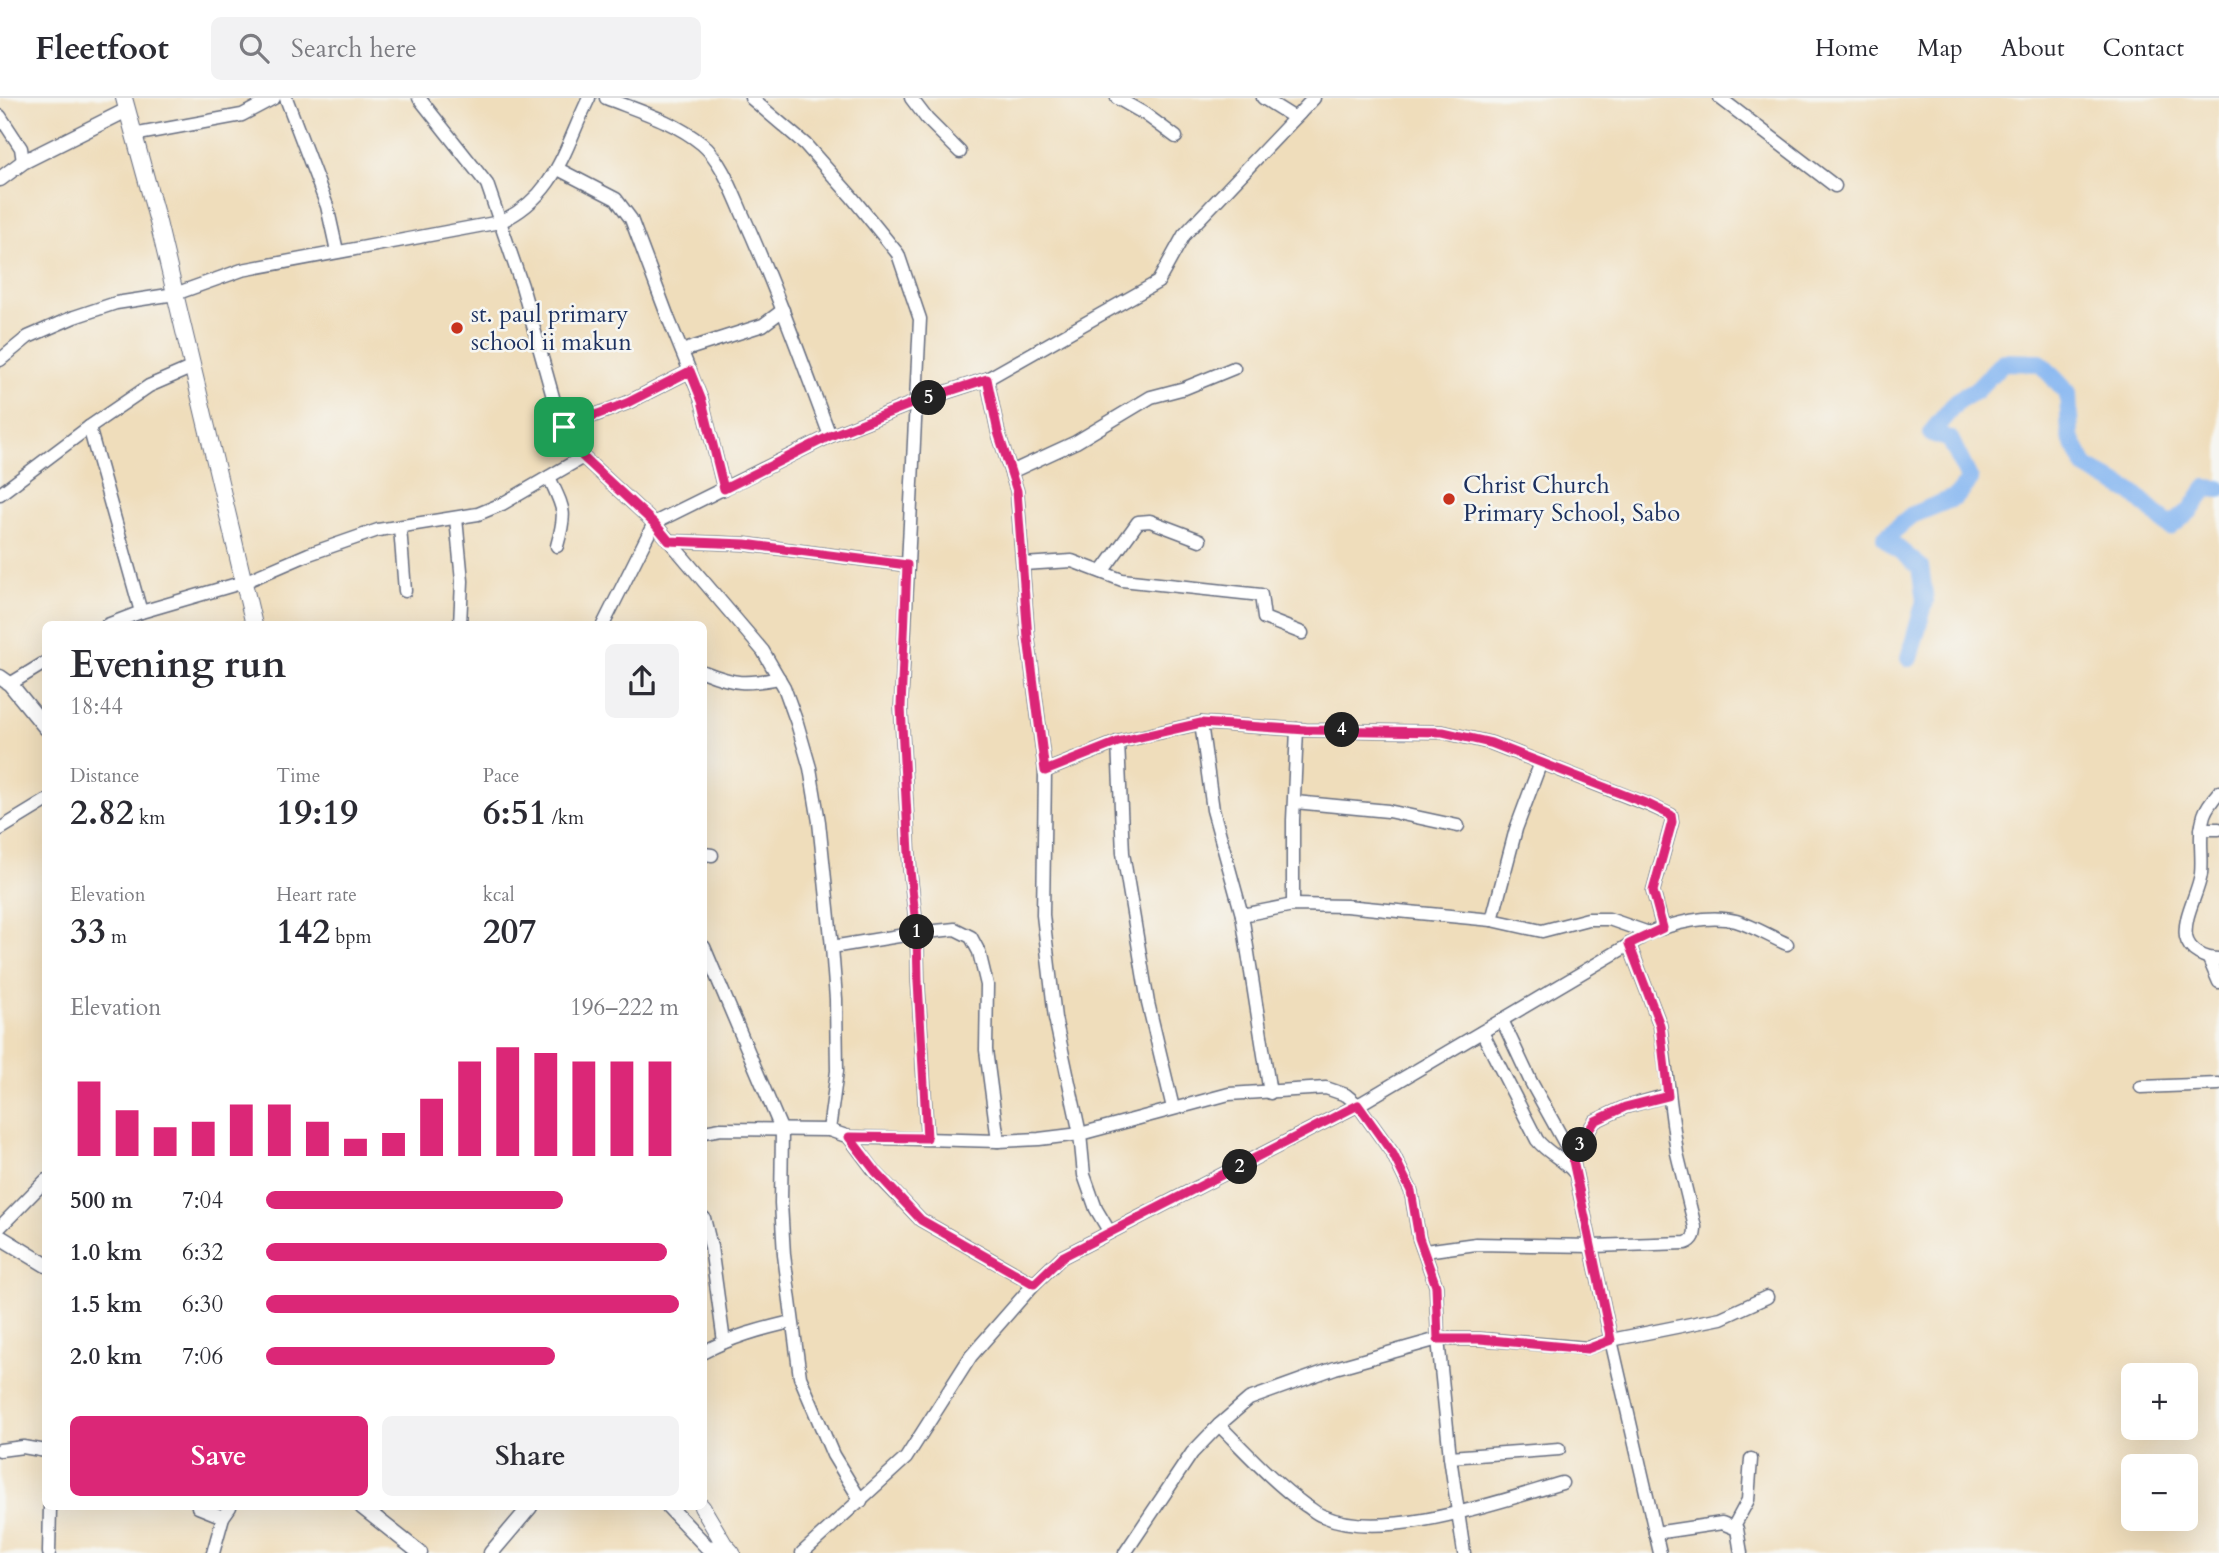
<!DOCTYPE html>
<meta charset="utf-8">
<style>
:root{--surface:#fff;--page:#f2f2f3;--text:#2b2b33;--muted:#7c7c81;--line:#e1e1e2;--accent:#db2777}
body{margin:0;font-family:Cardo,serif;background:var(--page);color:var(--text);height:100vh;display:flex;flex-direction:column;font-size:26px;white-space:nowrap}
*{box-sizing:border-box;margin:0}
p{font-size:23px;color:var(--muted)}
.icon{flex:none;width:38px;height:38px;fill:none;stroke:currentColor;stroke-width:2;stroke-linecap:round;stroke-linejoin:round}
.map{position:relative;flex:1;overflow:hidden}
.panel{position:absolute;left:42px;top:523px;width:665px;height:889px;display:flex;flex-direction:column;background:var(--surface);border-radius:10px;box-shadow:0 7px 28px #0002}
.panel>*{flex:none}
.buttons{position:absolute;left:2121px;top:1265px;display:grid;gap:14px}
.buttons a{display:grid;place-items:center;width:77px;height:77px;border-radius:10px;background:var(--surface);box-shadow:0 7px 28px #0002;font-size:35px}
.pin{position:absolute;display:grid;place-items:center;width:60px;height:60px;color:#fff;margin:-30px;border-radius:14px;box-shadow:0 4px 10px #0006}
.km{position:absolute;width:35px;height:35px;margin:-18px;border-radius:50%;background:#222;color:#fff;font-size:19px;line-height:35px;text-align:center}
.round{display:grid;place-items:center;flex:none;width:74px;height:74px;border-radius:10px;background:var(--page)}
.summary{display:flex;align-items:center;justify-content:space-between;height:119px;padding:0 28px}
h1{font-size:38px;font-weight:700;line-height:52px}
.stats{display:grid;grid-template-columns:repeat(3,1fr);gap:10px;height:119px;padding:7px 28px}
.stats div{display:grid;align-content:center}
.stats b{font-size:35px;font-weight:700}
.stats small{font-size:19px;font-weight:400}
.stats p{font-size:19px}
.chart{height:196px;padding:14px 28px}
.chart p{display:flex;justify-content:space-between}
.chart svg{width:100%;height:126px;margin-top:7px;stroke:var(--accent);stroke-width:6}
.cta{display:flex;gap:14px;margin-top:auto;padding:14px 28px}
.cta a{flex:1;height:80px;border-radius:10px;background:var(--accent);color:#fff;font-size:28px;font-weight:700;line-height:80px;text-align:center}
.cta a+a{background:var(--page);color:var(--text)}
ul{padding:0 28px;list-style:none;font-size:23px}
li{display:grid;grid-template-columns:112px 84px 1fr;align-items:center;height:52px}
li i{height:18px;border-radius:9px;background:var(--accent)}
header{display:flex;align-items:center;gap:42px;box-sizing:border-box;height:98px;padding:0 35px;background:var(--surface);border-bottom:2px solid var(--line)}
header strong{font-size:33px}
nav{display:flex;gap:38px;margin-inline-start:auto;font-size:24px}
.search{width:490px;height:63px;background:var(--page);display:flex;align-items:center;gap:18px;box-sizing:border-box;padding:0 24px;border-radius:10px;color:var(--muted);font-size:26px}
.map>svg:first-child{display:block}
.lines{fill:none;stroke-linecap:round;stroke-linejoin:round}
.river{stroke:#85b6f1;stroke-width:18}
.minor-casing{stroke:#656c7f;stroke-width:15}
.tertiary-casing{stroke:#656c7f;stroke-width:17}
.secondary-casing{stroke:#656c7f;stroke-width:18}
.minor{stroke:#fff;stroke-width:12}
.tertiary{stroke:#fff;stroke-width:14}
.secondary{stroke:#fff;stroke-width:16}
.route-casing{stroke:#fff;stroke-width:14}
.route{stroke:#db2777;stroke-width:9}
.poi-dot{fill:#c8321e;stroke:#f6f6f2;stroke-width:2.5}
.labels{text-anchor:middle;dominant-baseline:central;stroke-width:5;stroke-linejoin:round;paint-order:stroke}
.poi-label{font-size:24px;fill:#1b2f5e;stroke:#f6f6f2;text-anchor:start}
</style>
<header>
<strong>Fleetfoot</strong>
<div class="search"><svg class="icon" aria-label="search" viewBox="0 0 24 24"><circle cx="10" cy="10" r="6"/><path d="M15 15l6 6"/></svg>Search here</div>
<nav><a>Home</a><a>Map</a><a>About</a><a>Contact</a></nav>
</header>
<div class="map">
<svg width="2219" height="1455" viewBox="0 0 2219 1455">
<rect width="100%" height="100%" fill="#f6f6f2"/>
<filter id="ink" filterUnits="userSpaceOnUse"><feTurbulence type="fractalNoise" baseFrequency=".0143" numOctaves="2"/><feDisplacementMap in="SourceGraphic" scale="14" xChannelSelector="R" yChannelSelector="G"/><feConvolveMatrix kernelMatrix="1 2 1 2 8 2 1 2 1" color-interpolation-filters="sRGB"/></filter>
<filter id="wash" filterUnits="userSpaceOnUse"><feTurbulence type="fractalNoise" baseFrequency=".00686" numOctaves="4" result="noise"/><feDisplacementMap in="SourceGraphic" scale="28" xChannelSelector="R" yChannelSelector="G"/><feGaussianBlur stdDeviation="1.57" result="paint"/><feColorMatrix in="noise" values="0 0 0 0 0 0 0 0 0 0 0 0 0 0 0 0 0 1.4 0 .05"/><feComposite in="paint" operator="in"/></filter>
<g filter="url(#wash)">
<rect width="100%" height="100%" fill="#efddbb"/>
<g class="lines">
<!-- river -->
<path class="river" d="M 1909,560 L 1925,503 L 1920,469 L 1885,440 L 1912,417 L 1956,399 L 1970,382 L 1950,341 L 1931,335 L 1958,302 L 1975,293 L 2003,264 L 2040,265 L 2068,295 L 2070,339 L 2086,369 L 2133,395 L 2170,429 L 2191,412 L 2206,390 L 2219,391"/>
</g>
</g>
<g filter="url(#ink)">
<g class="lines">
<!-- minor casing -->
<g class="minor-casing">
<g id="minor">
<path d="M 286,0 L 327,108 L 337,153"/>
<path d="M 419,0 L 487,86 L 522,188 L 558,317 L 583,359 L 654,425 L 763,553 L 784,589 L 797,625 L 810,670 L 819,724 L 832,849 L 836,901 L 837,973 L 829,1032"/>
<path d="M 606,0 C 639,13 674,23 702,46 C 721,62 732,92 742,115 C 775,188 802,263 830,338"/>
<path d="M 751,0 L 805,46 L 851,98 L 898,156 L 920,221 L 901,609 L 910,773 L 917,835 L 918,884 L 927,1040"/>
<path d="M 911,0 L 927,21 L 960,54"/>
<path d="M 1117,0 L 1145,16 L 1176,39"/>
<path d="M 1263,0 L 1295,20 L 1300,15"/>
<path d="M 1720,0 L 1835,88"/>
<path d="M 0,18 L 21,50 L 23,64"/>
<path d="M 133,37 L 242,17 L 274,0"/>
<path d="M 558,71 L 616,101 L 631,121 L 669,222 L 702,303 L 724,391"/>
<path d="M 682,253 L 763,227 L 783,212"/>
<path d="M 0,262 L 28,239 L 74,219 L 116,205 L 175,196 L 242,172 L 500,124 C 557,97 564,51 589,0"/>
<path d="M 987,281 L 998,334 L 1017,393 L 1028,540 L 1045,673 L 1043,817 L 1055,920 L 1080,1036 L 1084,1077 L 1096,1111 L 1109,1133"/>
<path d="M 89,329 L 141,514"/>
<path d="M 564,329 L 627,305 L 690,273"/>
<path d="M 1011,374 L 1076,344 L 1151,299 L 1185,290 L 1234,270"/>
<path d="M 549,379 C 564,412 567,412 557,448"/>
<path d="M 0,396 L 89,329 L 149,288 L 193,269"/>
<path d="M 456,420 L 462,483 L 460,527"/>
<path d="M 400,429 L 405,493"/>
<path d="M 669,443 L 745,446 L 907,467"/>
<path d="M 1023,466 L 1072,463 L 1122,482 L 1261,497 L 1264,520 L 1302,535"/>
<path d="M 1102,474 L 1138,424 L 1150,423 L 1200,442"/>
<path d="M 107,527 L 141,514 L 244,484 L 309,456 L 378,432 L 478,416 L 502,406 L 583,359"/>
<path d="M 603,527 L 654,425 L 830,338 L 916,304 L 987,281 L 1158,184 L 1184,137 L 1314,0"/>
<path d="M 704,574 C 734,586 746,587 779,580"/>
<path d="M 10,586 L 46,564"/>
<path d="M 1201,625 L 1213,712 L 1242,817 L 1270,995"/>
<path d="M 1118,644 L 1123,755 L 1148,905 L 1173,1010"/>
<path d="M 1045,673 L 1118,644 L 1201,625 L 1306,632 L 1443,634 L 1491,645 L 1649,707 L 1671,717 L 1672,724 L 1653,793 L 1663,830"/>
<path d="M 2219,694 C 2213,701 2207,708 2204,717 C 2198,736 2203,756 2201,776 C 2198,796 2183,818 2186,839 C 2189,854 2206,861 2219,861"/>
<path d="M 1295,704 L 1388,713 L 1458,728"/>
<path d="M 0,731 L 46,703"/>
<path d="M 2201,731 L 2219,731"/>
<path d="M 704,756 L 712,757"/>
<path d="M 1293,807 L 1293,722 L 1297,631"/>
<path d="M 1242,817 L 1293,807 L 1346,808 L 1492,822 L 1542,833 L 1588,821 L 1609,821 L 1649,835"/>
<path d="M 1492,822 L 1516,731 L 1541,664"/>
<path d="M 704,849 L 782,1033 L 781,1105 L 784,1157 L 800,1279 L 833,1357 L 861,1403"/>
<path d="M 832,849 L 917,835 L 955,831 L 971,839 L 979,854 L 987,887 L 986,952 L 998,1043"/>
<path d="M 2209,861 L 2219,884"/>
<path d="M 1502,922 L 1531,984 L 1572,1058 L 1611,1242 L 1660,1455"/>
<path d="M 1482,934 L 1537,1042 C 1547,1055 1563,1061 1574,1074"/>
<path d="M 2141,989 L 2219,986"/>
<path d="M 704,1034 L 721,1031 L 829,1032 L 849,1039 L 998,1043 L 1039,1041 L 1080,1036 L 1229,996 L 1326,990 L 1346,997 L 1358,1007 L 1393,1056 L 1411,1093 L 1419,1140 L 1436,1188 L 1438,1241 L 1450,1359 L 1464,1455"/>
<path d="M 849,1039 L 876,1075 L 921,1122 L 1034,1186"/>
<path d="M 1572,1058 L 1595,1023 L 1625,1009 L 1668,997"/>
<path d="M 704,1120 L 711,1149 L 724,1244"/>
<path d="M 0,1129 L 46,1082"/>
<path d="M 1425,1153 L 1476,1146 L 1593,1148 L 1686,1145 C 1694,1142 1695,1137 1695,1129 L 1677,1055 L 1660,927 L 1629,846"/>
<path d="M 704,1254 C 731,1239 761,1231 791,1224"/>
<path d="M 1219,1327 C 1247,1355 1273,1384 1305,1407 C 1311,1410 1316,1416 1323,1418 C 1383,1445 1500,1403 1562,1385"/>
<path d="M 0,1352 L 23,1349 L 46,1353"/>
<path d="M 1450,1359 L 1559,1351"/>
<path d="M 198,1409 L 223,1419"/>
<path d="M 1734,1428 L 1748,1402 L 1751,1361"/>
<path d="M 1655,1435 L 1722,1425 L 1737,1431 L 1741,1455"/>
<path d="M 49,1455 L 50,1409"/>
<path d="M 213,1455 L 223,1419 L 230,1409"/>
<path d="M 802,1455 L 906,1360 L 971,1258 L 1034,1186 L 1062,1159 L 1358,1007 L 1649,835 C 1674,825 1709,816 1736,823 C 1753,828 1771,839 1787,846"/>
<path d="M 1125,1455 L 1192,1355 L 1219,1327 L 1249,1301 L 1335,1270 L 1438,1241 L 1480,1241 L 1587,1250 L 1611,1242 L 1721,1220 L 1767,1199"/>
</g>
</g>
<!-- tertiary casing -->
<g class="tertiary-casing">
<g id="tertiary">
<path d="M 0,81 L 23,64 L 127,12"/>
<path d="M 0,579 L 10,586 L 46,630"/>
<path d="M 0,1139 L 46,1167"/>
<path d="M 362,1409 L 420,1455"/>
<path d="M 669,1409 L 707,1449 L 713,1450 L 724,1446"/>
<path d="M 491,1455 L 530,1409"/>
</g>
</g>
<!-- secondary casing -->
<g class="secondary-casing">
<g id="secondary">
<path d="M 124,0 L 158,124 L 254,527"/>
<path d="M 702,1409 L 724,1446 L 732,1455"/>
</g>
</g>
<!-- minor -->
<use href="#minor" class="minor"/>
<!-- tertiary -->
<use href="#tertiary" class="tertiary"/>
<!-- secondary -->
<use href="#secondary" class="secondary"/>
</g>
</g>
<g class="lines" filter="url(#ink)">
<!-- route casing -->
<g class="route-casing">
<path id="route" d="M 690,273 L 702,303 L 724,391 L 830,338 L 916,304 L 987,281 L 998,334 L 1017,393 L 1028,540 L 1045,673 L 1118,644 L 1201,625 L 1306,632 L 1443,634 L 1491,645 L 1650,707 L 1671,717 L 1672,724 L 1653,793 L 1663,830 L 1629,846 L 1660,927 L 1668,998 L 1625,1009 L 1595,1023 L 1572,1058 L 1611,1242 L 1587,1251 L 1480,1241 L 1438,1241 L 1436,1188 L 1419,1140 L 1411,1093 L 1393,1056 L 1358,1007 L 1062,1159 L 1034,1186 L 921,1122 L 876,1074 L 849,1039 L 927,1040 L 918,884 L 917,835 L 910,773 L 901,609 L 907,467 L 745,446 L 669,443 L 654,425 L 583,359 L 564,329 L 627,305 Z"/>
</g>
<!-- route -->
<use href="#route" class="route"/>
</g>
<!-- markers -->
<g class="poi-dot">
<circle cx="457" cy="230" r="7"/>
<circle cx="1449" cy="401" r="7"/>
</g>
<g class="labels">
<!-- poi labels -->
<g class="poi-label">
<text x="471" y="216">st. paul primary<tspan x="471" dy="28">school ii makun</tspan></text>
<text x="1463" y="387">Christ Church<tspan x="1463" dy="28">Primary School, Sabo</tspan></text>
</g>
</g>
</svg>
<div class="buttons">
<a>+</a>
<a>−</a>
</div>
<div class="pin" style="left:564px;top:329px;background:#1e9e55"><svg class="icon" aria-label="arrive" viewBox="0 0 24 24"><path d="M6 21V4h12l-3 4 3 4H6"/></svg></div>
<b class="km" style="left:917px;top:834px">1</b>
<b class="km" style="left:1240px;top:1069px">2</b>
<b class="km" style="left:1580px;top:1047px">3</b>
<b class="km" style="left:1342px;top:632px">4</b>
<b class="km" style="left:929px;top:300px">5</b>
<section class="panel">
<div class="summary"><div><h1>Evening run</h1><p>18:44</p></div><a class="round"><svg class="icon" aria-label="share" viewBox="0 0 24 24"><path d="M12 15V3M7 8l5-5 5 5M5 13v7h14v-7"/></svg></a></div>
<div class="stats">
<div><p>Distance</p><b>2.82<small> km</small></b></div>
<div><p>Time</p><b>19:19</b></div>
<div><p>Pace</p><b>6:51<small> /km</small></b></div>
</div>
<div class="stats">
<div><p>Elevation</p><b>33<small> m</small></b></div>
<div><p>Heart rate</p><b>142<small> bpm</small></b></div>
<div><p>kcal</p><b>207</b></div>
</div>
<div class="chart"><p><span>Elevation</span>196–222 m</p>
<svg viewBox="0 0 160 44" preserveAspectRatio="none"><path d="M5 44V18M15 44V28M25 44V34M35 44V32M45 44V26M55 44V26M65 44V32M75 44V38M85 44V36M95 44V24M105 44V11M115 44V6M125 44V8M135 44V11M145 44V11M155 44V11"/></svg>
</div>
<ul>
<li><b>500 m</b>7:04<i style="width:72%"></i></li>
<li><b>1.0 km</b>6:32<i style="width:97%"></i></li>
<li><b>1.5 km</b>6:30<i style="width:100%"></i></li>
<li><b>2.0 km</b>7:06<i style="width:70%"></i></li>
</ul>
<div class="cta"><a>Save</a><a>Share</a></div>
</section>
</div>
